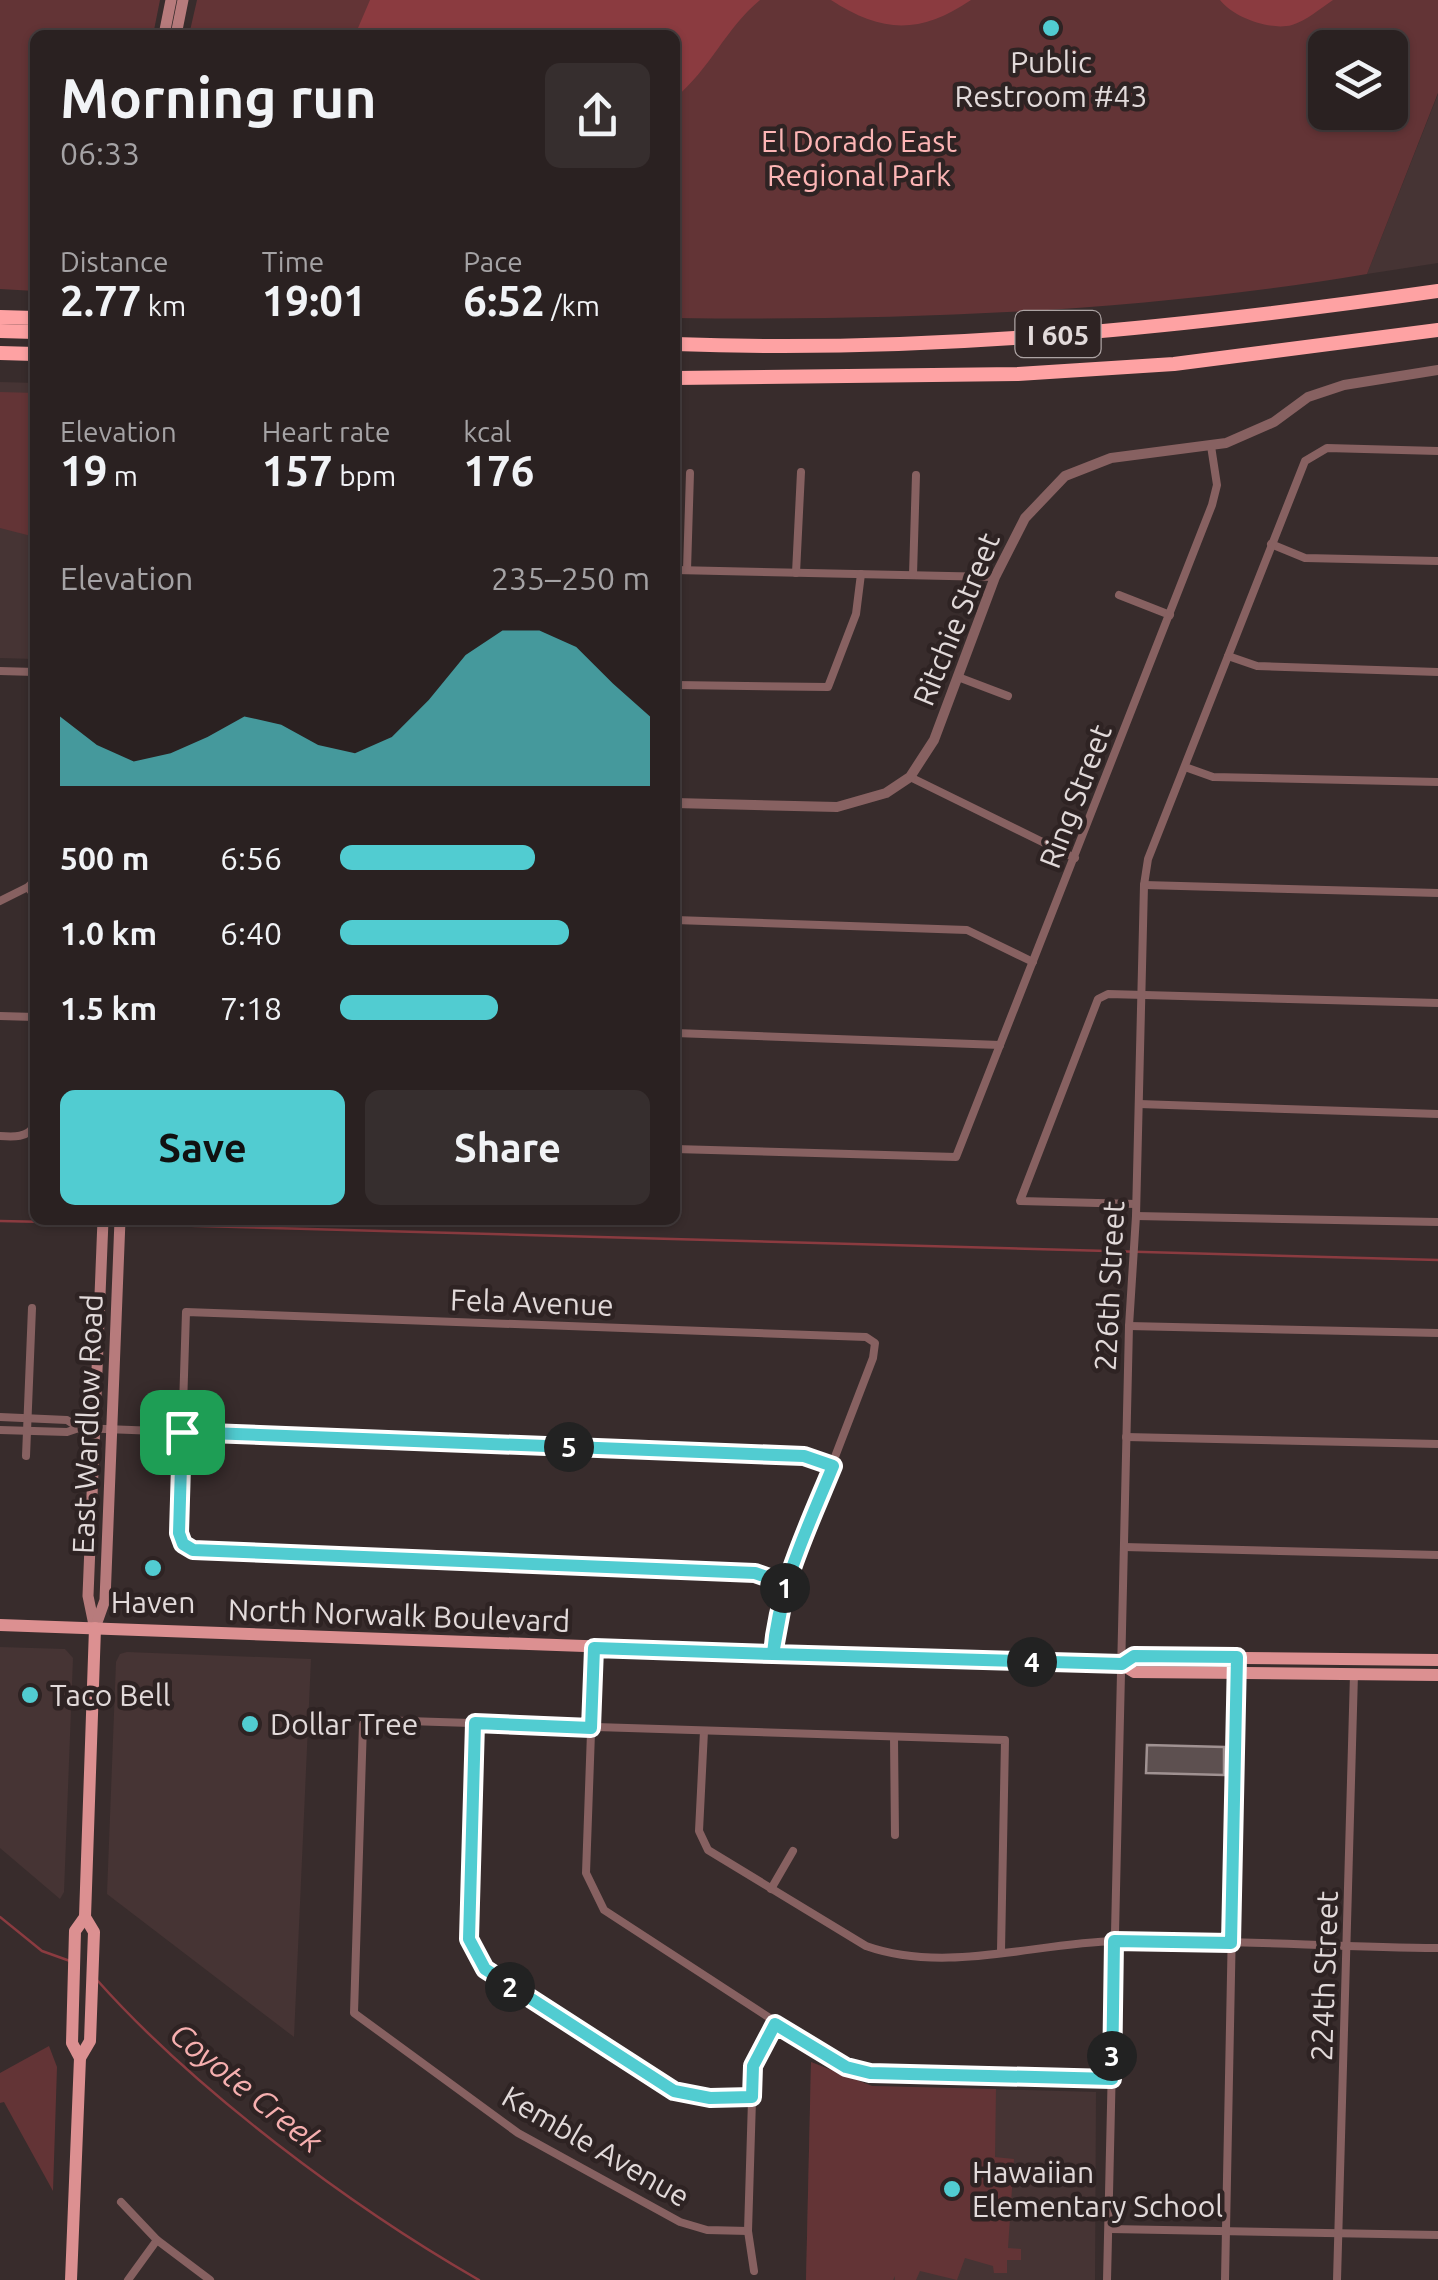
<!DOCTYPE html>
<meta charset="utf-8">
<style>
:root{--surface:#2a2121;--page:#362e2e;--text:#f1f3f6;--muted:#a5a3a5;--line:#463e3f;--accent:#51ccd1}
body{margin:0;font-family:Ubuntu,sans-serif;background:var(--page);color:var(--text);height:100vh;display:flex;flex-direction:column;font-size:38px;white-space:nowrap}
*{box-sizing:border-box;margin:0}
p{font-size:32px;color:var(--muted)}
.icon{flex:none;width:55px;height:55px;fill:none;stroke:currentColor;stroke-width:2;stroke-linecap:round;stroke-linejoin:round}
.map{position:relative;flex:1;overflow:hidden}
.details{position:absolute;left:30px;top:30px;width:650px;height:1195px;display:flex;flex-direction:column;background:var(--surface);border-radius:15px;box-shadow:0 2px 8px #0004,0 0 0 2px var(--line)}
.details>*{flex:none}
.buttons{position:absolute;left:1308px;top:30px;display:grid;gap:20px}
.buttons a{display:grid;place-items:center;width:100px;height:100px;border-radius:15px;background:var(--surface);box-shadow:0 2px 8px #0004,0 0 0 2px var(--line);font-size:50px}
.pin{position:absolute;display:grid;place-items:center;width:85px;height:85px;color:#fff;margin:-42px;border-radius:20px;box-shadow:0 5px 15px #0006}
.km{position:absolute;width:50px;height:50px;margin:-25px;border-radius:50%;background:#222;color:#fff;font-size:28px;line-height:50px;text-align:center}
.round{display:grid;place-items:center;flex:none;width:105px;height:105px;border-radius:15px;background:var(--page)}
.headline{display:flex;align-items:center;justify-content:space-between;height:170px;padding:0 30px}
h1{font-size:55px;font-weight:600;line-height:75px}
.figures{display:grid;grid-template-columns:repeat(3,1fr);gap:15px;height:170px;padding:10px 30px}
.figures div{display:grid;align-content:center}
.figures b{font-size:42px;font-weight:600}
.figures small{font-size:28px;font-weight:400}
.figures p{font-size:28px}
.chart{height:280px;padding:20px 30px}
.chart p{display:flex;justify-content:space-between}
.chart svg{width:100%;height:180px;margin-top:10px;fill:var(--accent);opacity:.7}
.action{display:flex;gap:20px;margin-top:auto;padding:20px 30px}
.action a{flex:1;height:115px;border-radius:15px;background:var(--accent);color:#111;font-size:40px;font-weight:600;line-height:115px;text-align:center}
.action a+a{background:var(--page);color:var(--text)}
ul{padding:0 30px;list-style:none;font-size:32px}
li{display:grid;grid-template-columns:160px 120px 1fr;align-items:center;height:75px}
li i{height:25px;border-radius:12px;background:var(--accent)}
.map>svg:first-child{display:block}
.built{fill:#463434}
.green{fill:#633436;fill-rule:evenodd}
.water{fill:#8b3b40}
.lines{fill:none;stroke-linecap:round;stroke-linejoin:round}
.stream{stroke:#8b3b40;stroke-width:2.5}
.building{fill:#5d5050;stroke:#a09292;stroke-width:2.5}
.minor{stroke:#876161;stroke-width:8}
.tertiary{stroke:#876161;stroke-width:10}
.secondary{stroke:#b77b7c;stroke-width:11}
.primary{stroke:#dc9091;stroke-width:12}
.motorway{stroke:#fea2a3;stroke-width:14}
.route-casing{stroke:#fff;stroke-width:20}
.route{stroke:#51ccd1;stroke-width:12}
.poi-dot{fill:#51ccd1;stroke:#2e2323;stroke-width:4}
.labels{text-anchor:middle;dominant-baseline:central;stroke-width:9;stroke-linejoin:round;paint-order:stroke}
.shield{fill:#2e2323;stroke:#aca3a3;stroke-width:2.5}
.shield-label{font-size:28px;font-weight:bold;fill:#e2dada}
.poi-label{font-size:30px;fill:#e2dada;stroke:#2e2323;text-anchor:start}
.park-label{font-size:30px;fill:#fdb5b5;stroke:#2e2323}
.street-label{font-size:30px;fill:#e2dada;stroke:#2e2323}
.water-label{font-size:32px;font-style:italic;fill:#f6afaf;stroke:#2e2323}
</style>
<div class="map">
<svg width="1438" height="2280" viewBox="0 0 1438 2280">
<rect width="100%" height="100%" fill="#382c2c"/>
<!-- built -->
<g class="built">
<path d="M 1438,94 L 1438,263 L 1367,274 Z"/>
<path d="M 0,382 L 35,383 L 35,659 L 0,658 Z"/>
<path d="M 0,1647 L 65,1649 L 73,1658 L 64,1892 L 60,1899 L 0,1848 Z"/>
<path d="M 127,1652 L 311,1659 L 294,2037 L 107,1894 L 116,1662 L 120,1654 Z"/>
<path d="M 811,2062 L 872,2086 L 1096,2092 L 1095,2280 L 806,2280 Z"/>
</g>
<!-- green -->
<g class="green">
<path d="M 0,0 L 160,0 L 153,35 L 35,35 L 35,291 L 0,289 Z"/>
<path d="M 197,0 L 1438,0 L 1438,93 L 1367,274 C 1139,312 906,321 675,318 L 675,35 L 189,35 ZM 1325,48 L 1390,48 L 1390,112 L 1325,112 Z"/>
<path d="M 0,392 L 35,393 L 35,537 L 0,528 Z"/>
<path d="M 49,2046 L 57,2067 L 53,2191 L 4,2102 L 0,2103 L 0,2073 Z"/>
<path d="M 811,2062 L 872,2086 L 996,2089 L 995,2157 L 1014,2159 L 1008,2248 L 1021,2249 L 1021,2260 L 1007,2260 L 1007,2273 L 994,2273 L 993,2266 L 965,2258 L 957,2280 L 920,2271 L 916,2280 L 895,2280 L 895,2276 L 893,2280 L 806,2280 Z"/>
</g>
<!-- water -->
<g class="water">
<path d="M 370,0 L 760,0 C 726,28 710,69 675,98 L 675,35 L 355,35 Z"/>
<path d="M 831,0 L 971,0 C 919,35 882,33 831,0 Z"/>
<path d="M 1220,0 L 1333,0 C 1321,8 1306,21 1292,25 C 1270,31 1233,17 1220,0 Z"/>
</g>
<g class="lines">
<!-- stream -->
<g class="stream">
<path d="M 0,1221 L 97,1223"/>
<path d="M 125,1224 L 1438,1260"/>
<path d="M 0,1917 L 42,1951 L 70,1961"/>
<path d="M 97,1980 C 195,2090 350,2206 479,2280"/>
</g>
</g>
<!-- building -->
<path class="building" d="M 1147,1745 L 1224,1747 L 1224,1775 L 1146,1773 Z"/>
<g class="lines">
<!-- minor -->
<g class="minor">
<path d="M 1271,544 L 1305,558 L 1438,561"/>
<path d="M 675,570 L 995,577"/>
<path d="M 687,570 L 690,473"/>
<path d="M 796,573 L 801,472"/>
<path d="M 913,575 L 916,475"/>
<path d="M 1119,595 L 1170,615"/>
<path d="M 1228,656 L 1257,666 L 1438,672"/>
<path d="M 0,671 L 35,672"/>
<path d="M 958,677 L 1008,696"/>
<path d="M 675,685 L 828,687 L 856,614 L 861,574"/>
<path d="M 1185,767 L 1213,777 L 1438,782"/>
<path d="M 910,777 L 1075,858"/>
<path d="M 35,880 L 28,887 L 35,897"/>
<path d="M 1144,885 L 1438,893"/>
<path d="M 0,901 L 28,887"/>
<path d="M 675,920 L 967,930 L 1033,962"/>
<path d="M 0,1016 L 35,1017"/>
<path d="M 675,1033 L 1000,1045"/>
<path d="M 1139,1104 L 1438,1114"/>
<path d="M 0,1136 C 13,1137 28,1138 35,1125"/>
<path d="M 675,1149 L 956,1157 L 1212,505 L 1217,485 L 1211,446"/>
<path d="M 1136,1204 L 1020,1201 L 1098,999 L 1108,994 L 1438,1003"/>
<path d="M 1136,1216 L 1438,1222"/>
<path d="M 1129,1326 L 1438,1333"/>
<path d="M 0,1417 L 67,1420 L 79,1428"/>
<path d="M 0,1430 L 67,1432 L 79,1428 L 803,1456 L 833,1466"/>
<path d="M 1126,1437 L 1438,1444"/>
<path d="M 26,1456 L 32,1308"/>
<path d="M 1124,1547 L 1438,1555"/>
<path d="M 594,1648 L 586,1873 L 604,1910 L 845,2067 L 884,2074 L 1112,2079"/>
<path d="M 773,1655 L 786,1584 L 873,1358 L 875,1343 L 866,1337 L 186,1312 L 179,1533 L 183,1544 L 193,1550 L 755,1573 L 786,1584"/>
<path d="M 475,1723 L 469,1939 L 485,1969 L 673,2091 L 710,2098 L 752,2097"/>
<path d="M 704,1731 L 699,1831 L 708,1850 L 866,1946 C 945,1974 1035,1943 1116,1941 C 1223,1939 1331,1947 1438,1948"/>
<path d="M 894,1738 L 895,1835"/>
<path d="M 771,1889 L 793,1851"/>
<path d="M 121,2202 L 157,2240 L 210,2280"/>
<path d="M 1110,2229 L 1438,2235"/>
<path d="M 748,2231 L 707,2230 L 680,2222 L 518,2133 L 354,2013 L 363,1724 L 376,1720 L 1005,1740 L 1001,1951"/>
<path d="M 754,2271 L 748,2231 L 753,2067 L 775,2024"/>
<path d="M 128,2280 L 157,2240"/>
<path d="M 1107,2280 L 1129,1326 L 1136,1216 L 1144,885 L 1148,859 L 1305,461 L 1327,448 L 1438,451"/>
<path d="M 1225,2280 L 1237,1671"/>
<path d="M 1337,2280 L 1354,1674"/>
</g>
<!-- tertiary -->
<path class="tertiary" d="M 675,803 L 837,807 L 886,793 L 910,777 L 934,740 L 995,577 L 1025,518 L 1065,476 L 1111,458 L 1226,443 L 1274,422 L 1308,397 L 1344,385 L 1438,370"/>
<!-- secondary -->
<g class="secondary">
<path d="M 164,35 L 171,0"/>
<path d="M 176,35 L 183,0"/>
<path d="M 94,1625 L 88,1596 L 103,1220"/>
<path d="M 95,1628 L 105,1600 L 120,1220"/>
</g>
<!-- primary -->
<g class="primary">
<path d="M 0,1625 L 1054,1663 L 1121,1664 L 1134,1657 L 1438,1660"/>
<path d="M 1121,1664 L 1134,1672 L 1438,1675"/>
<path d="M 80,2058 L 72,2043 L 75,1931 L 85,1917"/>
<path d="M 71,2280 L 80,2058 L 90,2041 L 94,1932 L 85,1917 L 95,1628"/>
</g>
<!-- motorway -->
<g class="motorway">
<path d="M 0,317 L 35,318"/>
<path d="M 0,331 L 35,332"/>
<path d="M 675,344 C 930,354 1186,327 1438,291"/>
<path d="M 0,353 L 35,354"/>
<path d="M 675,378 L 1018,374 L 1174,364 L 1438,330"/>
</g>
</g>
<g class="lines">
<!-- route casing -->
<g class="route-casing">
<path id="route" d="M 182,1432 L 179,1533 L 183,1544 L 193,1550 L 755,1573 L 786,1584 L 773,1654 L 594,1648 L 591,1728 L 475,1723 L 469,1939 L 485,1969 L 674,2091 L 710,2098 L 752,2097 L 753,2066 L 775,2024 L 846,2067 L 870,2073 L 1112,2079 L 1114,1941 L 1231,1943 L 1237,1657 L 1134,1656 L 1122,1664 L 773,1654 C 778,1588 808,1527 833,1466 L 804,1456 L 182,1432"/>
</g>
<!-- route -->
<use href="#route" class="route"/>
</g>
<!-- markers -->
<g class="poi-dot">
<circle cx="1051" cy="28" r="10"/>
<circle cx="153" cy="1568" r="10"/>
<circle cx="30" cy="1695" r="10"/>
<circle cx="250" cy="1724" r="10"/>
<circle cx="952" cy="2189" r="10"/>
</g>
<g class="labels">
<!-- shield labels -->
<rect class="shield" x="1015.5" y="311" width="85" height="46" rx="8"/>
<g class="shield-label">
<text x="1058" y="334">I 605</text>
</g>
<!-- poi labels -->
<g class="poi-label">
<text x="1051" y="62" text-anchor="middle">Public<tspan x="1051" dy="34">Restroom #43</tspan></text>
<text x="153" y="1602" text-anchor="middle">Haven</text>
<text x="50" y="1695">Taco Bell</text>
<text x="270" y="1724">Dollar Tree</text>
<text x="972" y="2172">Hawaiian<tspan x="972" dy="34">Elementary School</tspan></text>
</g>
<!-- park labels -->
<g class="park-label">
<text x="859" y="141">El Dorado East<tspan x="859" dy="34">Regional Park</tspan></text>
</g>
<!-- street labels -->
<g class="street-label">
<text transform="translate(956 619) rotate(-68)">Ritchie Street</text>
<text transform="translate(1075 796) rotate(-69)">Ring Street</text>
<text transform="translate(1109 1286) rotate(-87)">226th Street</text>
<text transform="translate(532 1302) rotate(2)">Fela Avenue</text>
<text transform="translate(87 1424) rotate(-88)">East Wardlow Road</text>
<text transform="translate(399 1615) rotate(2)">North Norwalk Boulevard</text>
<text transform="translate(1324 1976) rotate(-88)">224th Street</text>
<text transform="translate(596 2146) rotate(30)">Kemble Avenue</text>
</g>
<!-- water labels -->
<g class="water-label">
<text transform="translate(247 2087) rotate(39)">Coyote Creek</text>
</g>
</g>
</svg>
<div class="buttons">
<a><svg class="icon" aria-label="layers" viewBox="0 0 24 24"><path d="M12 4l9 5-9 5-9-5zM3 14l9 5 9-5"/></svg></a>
</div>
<div class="pin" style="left:182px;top:1432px;background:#1e9e55"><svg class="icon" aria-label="arrive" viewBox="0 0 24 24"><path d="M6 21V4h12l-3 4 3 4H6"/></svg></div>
<b class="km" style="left:785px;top:1588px">1</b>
<b class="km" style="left:510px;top:1987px">2</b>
<b class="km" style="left:1112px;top:2056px">3</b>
<b class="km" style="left:1032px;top:1662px">4</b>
<b class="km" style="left:569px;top:1447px">5</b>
<section class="details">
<div class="headline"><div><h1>Morning run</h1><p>06:33</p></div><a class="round"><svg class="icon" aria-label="share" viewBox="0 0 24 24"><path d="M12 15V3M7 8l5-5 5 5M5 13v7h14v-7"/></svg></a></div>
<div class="figures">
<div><p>Distance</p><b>2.77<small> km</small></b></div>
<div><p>Time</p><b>19:01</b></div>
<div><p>Pace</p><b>6:52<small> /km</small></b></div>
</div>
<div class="figures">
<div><p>Elevation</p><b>19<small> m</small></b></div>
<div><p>Heart rate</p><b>157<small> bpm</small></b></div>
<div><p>kcal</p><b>176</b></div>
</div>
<div class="chart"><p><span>Elevation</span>235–250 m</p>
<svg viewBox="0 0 160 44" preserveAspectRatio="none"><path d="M0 44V27L10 34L20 38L30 36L40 32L50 27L60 29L70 34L80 36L90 32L100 23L110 12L120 6L130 6L140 10L150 19L160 27V44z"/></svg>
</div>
<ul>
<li><b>500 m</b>6:56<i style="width:63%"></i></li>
<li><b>1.0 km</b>6:40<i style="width:74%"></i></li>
<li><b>1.5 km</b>7:18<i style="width:51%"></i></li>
</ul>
<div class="action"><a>Save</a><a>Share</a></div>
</section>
</div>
